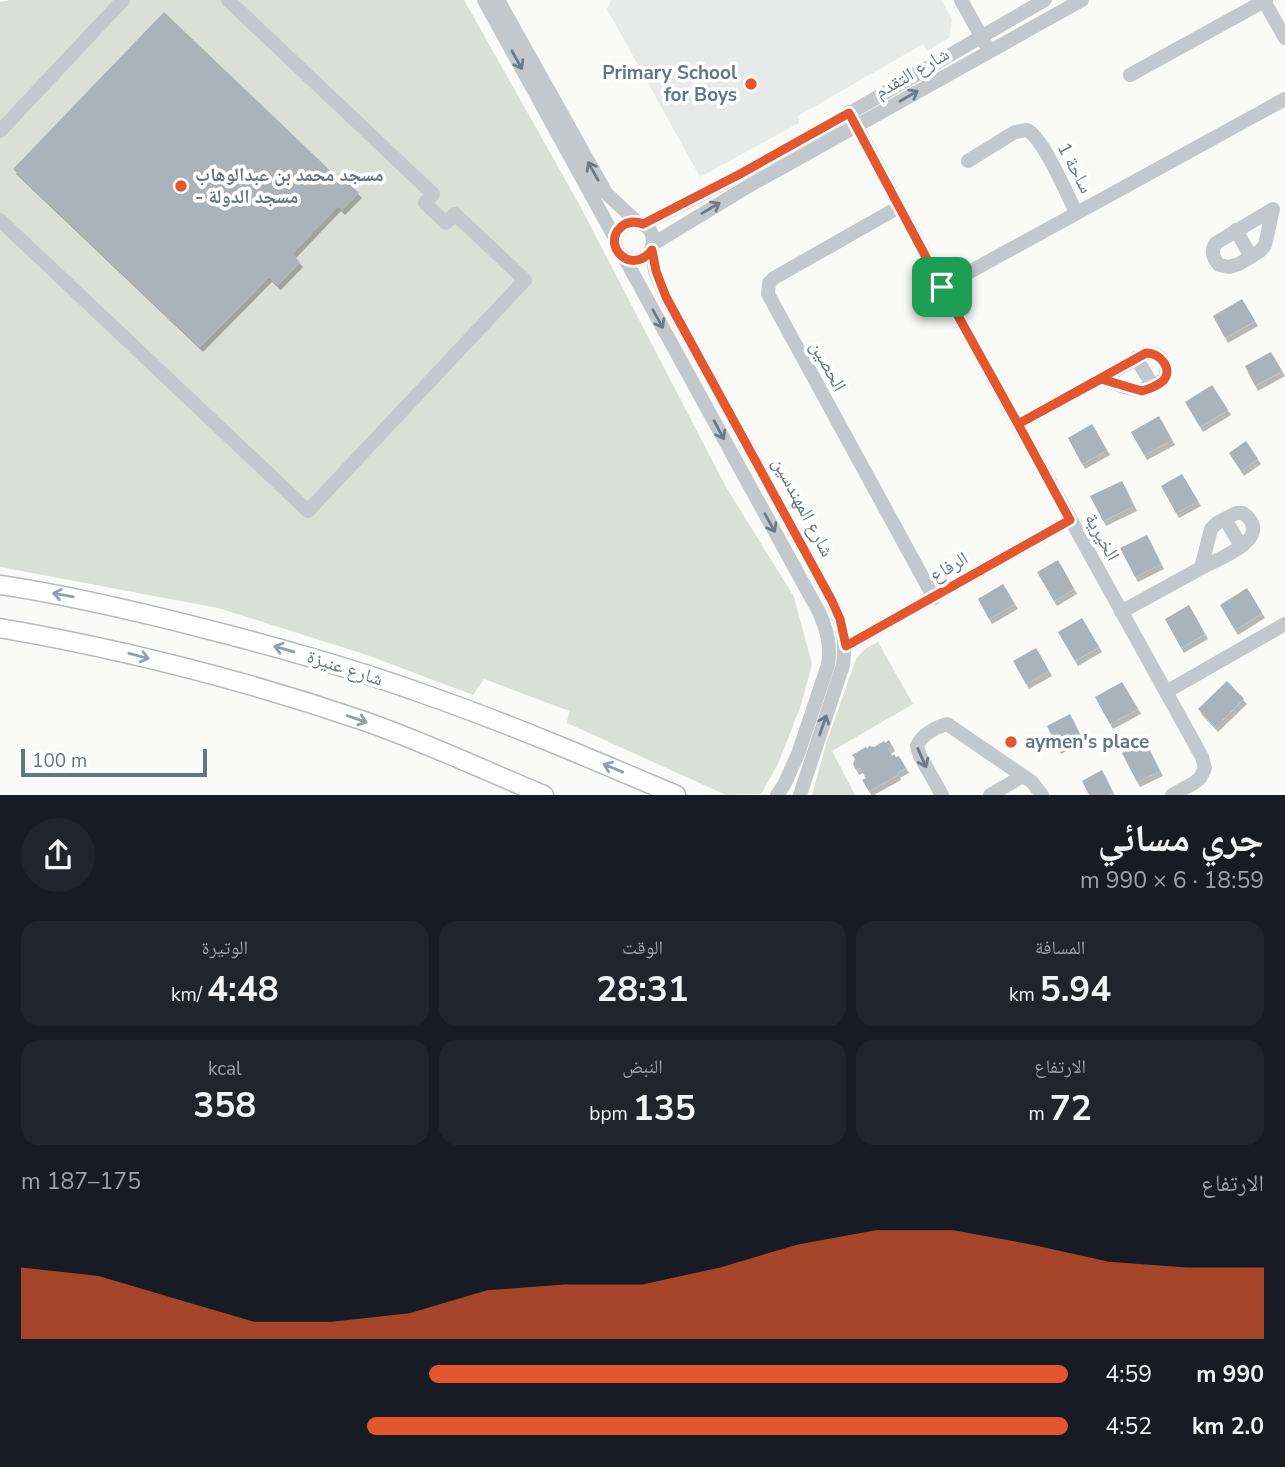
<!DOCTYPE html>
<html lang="ar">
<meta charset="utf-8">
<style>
:root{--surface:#171b24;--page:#20242c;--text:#f1f3f6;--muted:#9ea1a6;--accent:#e4572e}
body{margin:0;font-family:"Nunito Sans","Noto Naskh Arabic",sans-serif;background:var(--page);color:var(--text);direction:rtl;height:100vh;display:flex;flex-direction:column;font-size:26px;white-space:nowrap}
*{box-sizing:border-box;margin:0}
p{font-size:23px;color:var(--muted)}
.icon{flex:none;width:38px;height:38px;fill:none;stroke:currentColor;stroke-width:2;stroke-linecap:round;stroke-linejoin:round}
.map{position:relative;height:795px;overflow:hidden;direction:ltr}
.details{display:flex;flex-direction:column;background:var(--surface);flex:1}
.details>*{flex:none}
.scale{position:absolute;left:21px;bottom:18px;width:186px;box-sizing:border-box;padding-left:7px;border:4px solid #657683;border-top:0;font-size:19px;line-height:24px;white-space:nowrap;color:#657683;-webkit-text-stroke:5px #fff;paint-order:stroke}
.pin{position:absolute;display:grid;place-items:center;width:60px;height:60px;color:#fff;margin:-30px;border-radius:14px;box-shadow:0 4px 10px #0006}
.round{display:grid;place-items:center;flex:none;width:74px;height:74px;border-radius:37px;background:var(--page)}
.headline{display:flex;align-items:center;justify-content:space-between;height:119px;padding:0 21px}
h1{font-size:38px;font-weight:700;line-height:52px}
.metrics{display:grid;grid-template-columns:repeat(3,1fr);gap:10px;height:119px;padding:7px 21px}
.metrics div{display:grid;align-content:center;border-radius:18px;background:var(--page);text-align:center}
.metrics b{font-size:35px;font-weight:700}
.metrics small{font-size:19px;font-weight:400}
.metrics p{font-size:19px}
.chart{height:196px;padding:14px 21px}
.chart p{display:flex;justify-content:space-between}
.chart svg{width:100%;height:126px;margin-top:7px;fill:var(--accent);opacity:.7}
ul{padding:0 21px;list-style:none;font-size:23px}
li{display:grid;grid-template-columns:112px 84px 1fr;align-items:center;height:52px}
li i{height:18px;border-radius:9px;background:var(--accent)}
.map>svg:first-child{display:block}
.built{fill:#e8e9e9}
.green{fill:#dadfd7}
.building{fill:#aab3b9;filter:url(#shadow)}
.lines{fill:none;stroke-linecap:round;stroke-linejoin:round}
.major-casing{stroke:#b5babe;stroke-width:21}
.minor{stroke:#c3c8cc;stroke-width:14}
.major{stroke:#fff;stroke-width:18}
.oneway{stroke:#6a7a87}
.oneway2{stroke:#939fa8}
.route-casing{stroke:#fff;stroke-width:14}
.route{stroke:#e4572e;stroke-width:9}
.poi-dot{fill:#e4572e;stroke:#fff;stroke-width:2.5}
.labels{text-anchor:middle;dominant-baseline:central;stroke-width:7;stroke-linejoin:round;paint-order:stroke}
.poi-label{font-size:19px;font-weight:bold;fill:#657683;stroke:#fff;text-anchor:start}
.street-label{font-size:19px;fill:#657683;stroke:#fff}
</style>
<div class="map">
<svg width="1285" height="795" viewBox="0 0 1285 795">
<defs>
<filter id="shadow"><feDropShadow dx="3" dy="5" stdDeviation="0" flood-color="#0004"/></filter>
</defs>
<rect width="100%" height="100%" fill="#fafaf8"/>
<!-- built -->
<path class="built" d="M 611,0 L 941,0 L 952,19 L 949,38 L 927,51 L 923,44 L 798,116 L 799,123 L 700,177 L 607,9 Z"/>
<!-- green -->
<g class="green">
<path d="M 10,0 L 464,0 L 579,204 L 726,487 L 794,597 L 812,664 L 801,705 L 778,764 L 761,794 L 726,795 L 567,723 L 569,711 L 484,679 L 473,695 L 367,655 L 218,608 L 0,567 L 0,2 Z"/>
<path d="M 878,642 L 913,704 L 832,751 L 855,795 L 812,795 L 826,744 L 856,659 L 866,648 Z"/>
</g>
<!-- building -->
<g class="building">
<path d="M 164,12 L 339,179 L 342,176 L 359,193 L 342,210 L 338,206 L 292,254 L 300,262 L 278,285 L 269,277 L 200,347 L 13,169 Z"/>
<path d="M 1242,299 L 1255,321 L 1225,338 L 1213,316 Z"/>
<path d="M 1271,352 L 1282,371 L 1255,386 L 1245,366 Z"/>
<path d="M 1212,385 L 1228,410 L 1200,427 L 1185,402 Z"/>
<path d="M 1159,416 L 1172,440 L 1144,455 L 1131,432 Z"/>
<path d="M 1092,424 L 1107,450 L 1082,464 L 1068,438 Z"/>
<path d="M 1246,441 L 1258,459 L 1241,471 L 1229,453 Z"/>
<path d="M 1182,474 L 1198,501 L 1176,513 L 1161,486 Z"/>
<path d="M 1122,481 L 1134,506 L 1103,521 L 1090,496 Z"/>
<path d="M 1147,535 L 1161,564 L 1135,577 L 1120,548 Z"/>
<path d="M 1058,560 L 1074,589 L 1054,601 L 1037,572 Z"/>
<path d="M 1003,584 L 1015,604 L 989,619 L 978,599 Z"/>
<path d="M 1247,588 L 1262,613 L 1235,630 L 1220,605 Z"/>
<path d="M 1189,605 L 1205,634 L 1181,648 L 1165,619 Z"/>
<path d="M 1082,618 L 1099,647 L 1075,661 L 1058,632 Z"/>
<path d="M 1036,648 L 1049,671 L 1026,684 L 1013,661 Z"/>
<path d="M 1227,681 L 1244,699 L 1215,727 L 1198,709 Z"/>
<path d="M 1122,682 L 1138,709 L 1110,724 L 1095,697 Z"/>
<path d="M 1070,714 L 1081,737 L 1058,749 L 1047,726 Z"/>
<path d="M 889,740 L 892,746 L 888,749 L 892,756 L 894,754 L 896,757 L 899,756 L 906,768 L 897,773 L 898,775 L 869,791 L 862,780 L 866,778 L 860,768 L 856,770 L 853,764 L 855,759 L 852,755 L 866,747 L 867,749 L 869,746 L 874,747 L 884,741 L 885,743 Z"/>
<path d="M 1145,741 L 1160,771 L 1137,782 L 1122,753 Z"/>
<path d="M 1102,770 L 1113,793 L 1109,795 L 1089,795 L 1082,781 Z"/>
</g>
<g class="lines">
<!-- major casing -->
<g class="major-casing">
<g id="major">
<path d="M 0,585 C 68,595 135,611 202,628 C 281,648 359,670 435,698 C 517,727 596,761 676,795"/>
<path d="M 0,628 C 122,649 244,680 361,720 C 423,741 483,770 544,795"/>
</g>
</g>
<!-- minor -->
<g class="minor">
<path d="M 484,0 L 615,238"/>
<path d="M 498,0 L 606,193 L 637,222"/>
<path d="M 961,0 L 986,45"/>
<path d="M 1264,1 L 1285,38"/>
<path d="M 1130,75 L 1266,0"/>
<path d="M 849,112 L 942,287 L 1202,757 L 1205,768 L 1200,778 L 1194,783 L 1172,795"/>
<path d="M 0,131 L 123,0"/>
<path d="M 968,161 L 1015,132 L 1027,130 C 1044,139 1066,193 1076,212"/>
<path d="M 899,207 L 774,278 L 769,283 L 768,294 L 934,598"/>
<path d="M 1273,209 L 1265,245 L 1260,251 L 1239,264 L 1229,267 L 1219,265 C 1213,258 1210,251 1216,243 Z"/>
<path d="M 0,220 L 308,511 L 525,280 L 455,214 L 446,223 L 425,203 L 433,194 L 228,0"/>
<circle cx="634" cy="241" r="19"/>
<path d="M 643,224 C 781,157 912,76 1045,0"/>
<path d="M 1236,230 L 1251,257"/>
<path d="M 653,244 L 747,187 L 1082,0"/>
<path d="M 652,250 L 655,271 L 666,297 L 832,601 C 843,625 846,639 843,665 L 800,795"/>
<path d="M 625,259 L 819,612 C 827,630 831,645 828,665 L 798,754 L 784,785 L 777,795"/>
<path d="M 942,287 L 1285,99"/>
<path d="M 1146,353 C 1161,352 1169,366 1165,378 C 1140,399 1128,387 1101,379 Z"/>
<path d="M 1136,358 L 1153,386"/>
<path d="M 1018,424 L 1101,379"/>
<path d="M 1236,513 L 1243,513 C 1276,538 1220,558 1201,568 L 1211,529 L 1217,523 Z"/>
<path d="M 1225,519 L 1241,546"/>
<path d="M 1121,612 L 1201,568"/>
<path d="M 846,646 L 1070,520"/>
<path d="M 1166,692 L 1285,624"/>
<path d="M 942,795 L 920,756 L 917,746 C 921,735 936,727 947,724 L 1032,782 L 1042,795"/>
<path d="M 990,795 L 1023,776"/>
</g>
<!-- major -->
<use href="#major" class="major"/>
</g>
<!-- one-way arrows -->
<defs><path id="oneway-shaft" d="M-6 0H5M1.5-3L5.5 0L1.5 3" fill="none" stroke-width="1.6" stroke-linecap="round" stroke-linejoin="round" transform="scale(1.75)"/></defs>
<g class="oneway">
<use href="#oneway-shaft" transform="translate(517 60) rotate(61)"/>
<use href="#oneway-shaft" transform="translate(909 96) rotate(-30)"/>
<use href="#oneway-shaft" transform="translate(593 171) rotate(-119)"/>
<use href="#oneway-shaft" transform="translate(711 208) rotate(-31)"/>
<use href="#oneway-shaft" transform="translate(658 319) rotate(61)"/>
<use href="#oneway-shaft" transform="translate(719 430) rotate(62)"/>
<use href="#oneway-shaft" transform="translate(770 523) rotate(61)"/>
<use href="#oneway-shaft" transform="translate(823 725) rotate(-71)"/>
<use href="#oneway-shaft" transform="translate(922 758) rotate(66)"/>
</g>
<g class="oneway2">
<use href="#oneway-shaft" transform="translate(63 595) rotate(-170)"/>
<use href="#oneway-shaft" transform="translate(284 649) rotate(-164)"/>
<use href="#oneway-shaft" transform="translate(139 656) rotate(15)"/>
<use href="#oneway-shaft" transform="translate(357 719) rotate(19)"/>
<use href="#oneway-shaft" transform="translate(613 768) rotate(-157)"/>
</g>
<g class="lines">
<!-- route casing -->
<g class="route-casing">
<path id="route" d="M 942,287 L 849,113 L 740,174 L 643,224 C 635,221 628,221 621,227 C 601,245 631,277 652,250 L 656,271 L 666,297 L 832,601 L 840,619 L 846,646 L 1070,520 L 1018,424 L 1146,353 C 1160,352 1174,370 1163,381 C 1158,385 1149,389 1142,391 L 1101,379 L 1018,424 L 942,287"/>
</g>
<!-- route -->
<use href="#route" class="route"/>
</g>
<!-- markers -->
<g class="poi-dot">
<circle cx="751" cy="84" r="7"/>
<circle cx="181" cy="186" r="7"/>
<circle cx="1011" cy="742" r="7"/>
</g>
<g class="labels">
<!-- poi labels -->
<g class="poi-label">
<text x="737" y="73" text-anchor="end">Primary School<tspan x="737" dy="22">for Boys</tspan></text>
<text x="195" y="175">مسجد محمد بن عبدالوهاب<tspan x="195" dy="22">- مسجد الدولة</tspan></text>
<text x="1025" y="742">aymen's place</text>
</g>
<!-- street labels -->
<g class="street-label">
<text transform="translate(912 73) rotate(-30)">شارع التقدم</text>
<text transform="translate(1075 168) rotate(62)">ساحة 1</text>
<text transform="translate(828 366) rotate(61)">الحصين</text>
<text transform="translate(803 507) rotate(62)">شارع المهندسين</text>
<text transform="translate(1102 537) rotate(61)">الخيرية</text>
<text transform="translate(949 567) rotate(-30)">الرفاع</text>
<text transform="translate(345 668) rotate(18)">شارع عنيزة</text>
</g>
</g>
</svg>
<div class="scale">100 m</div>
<div class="pin" style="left:942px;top:287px;background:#1e9e55"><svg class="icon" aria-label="arrive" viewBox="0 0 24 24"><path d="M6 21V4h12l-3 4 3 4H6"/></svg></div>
</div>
<section class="details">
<div class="headline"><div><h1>جري مسائي</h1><p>18:59 · 6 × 990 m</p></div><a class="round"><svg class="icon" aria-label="share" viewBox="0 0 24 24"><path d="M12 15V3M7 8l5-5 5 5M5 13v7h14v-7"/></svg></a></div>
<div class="metrics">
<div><p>المسافة</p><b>5.94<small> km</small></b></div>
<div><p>الوقت</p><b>28:31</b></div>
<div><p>الوتيرة</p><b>4:48<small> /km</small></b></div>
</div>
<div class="metrics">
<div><p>الارتفاع</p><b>72<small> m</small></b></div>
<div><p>النبض</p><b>135<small> bpm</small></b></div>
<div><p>kcal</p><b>358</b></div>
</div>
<div class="chart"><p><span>الارتفاع</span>175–187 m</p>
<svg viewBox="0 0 160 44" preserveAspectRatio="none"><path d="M0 44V19L10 22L20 30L30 38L40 38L50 35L60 27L70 25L80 25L90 19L100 11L110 6L120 6L130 11L140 17L150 19L160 19V44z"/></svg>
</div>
<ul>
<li><b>990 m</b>4:59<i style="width:61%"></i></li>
<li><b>2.0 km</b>4:52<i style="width:67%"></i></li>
</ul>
</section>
